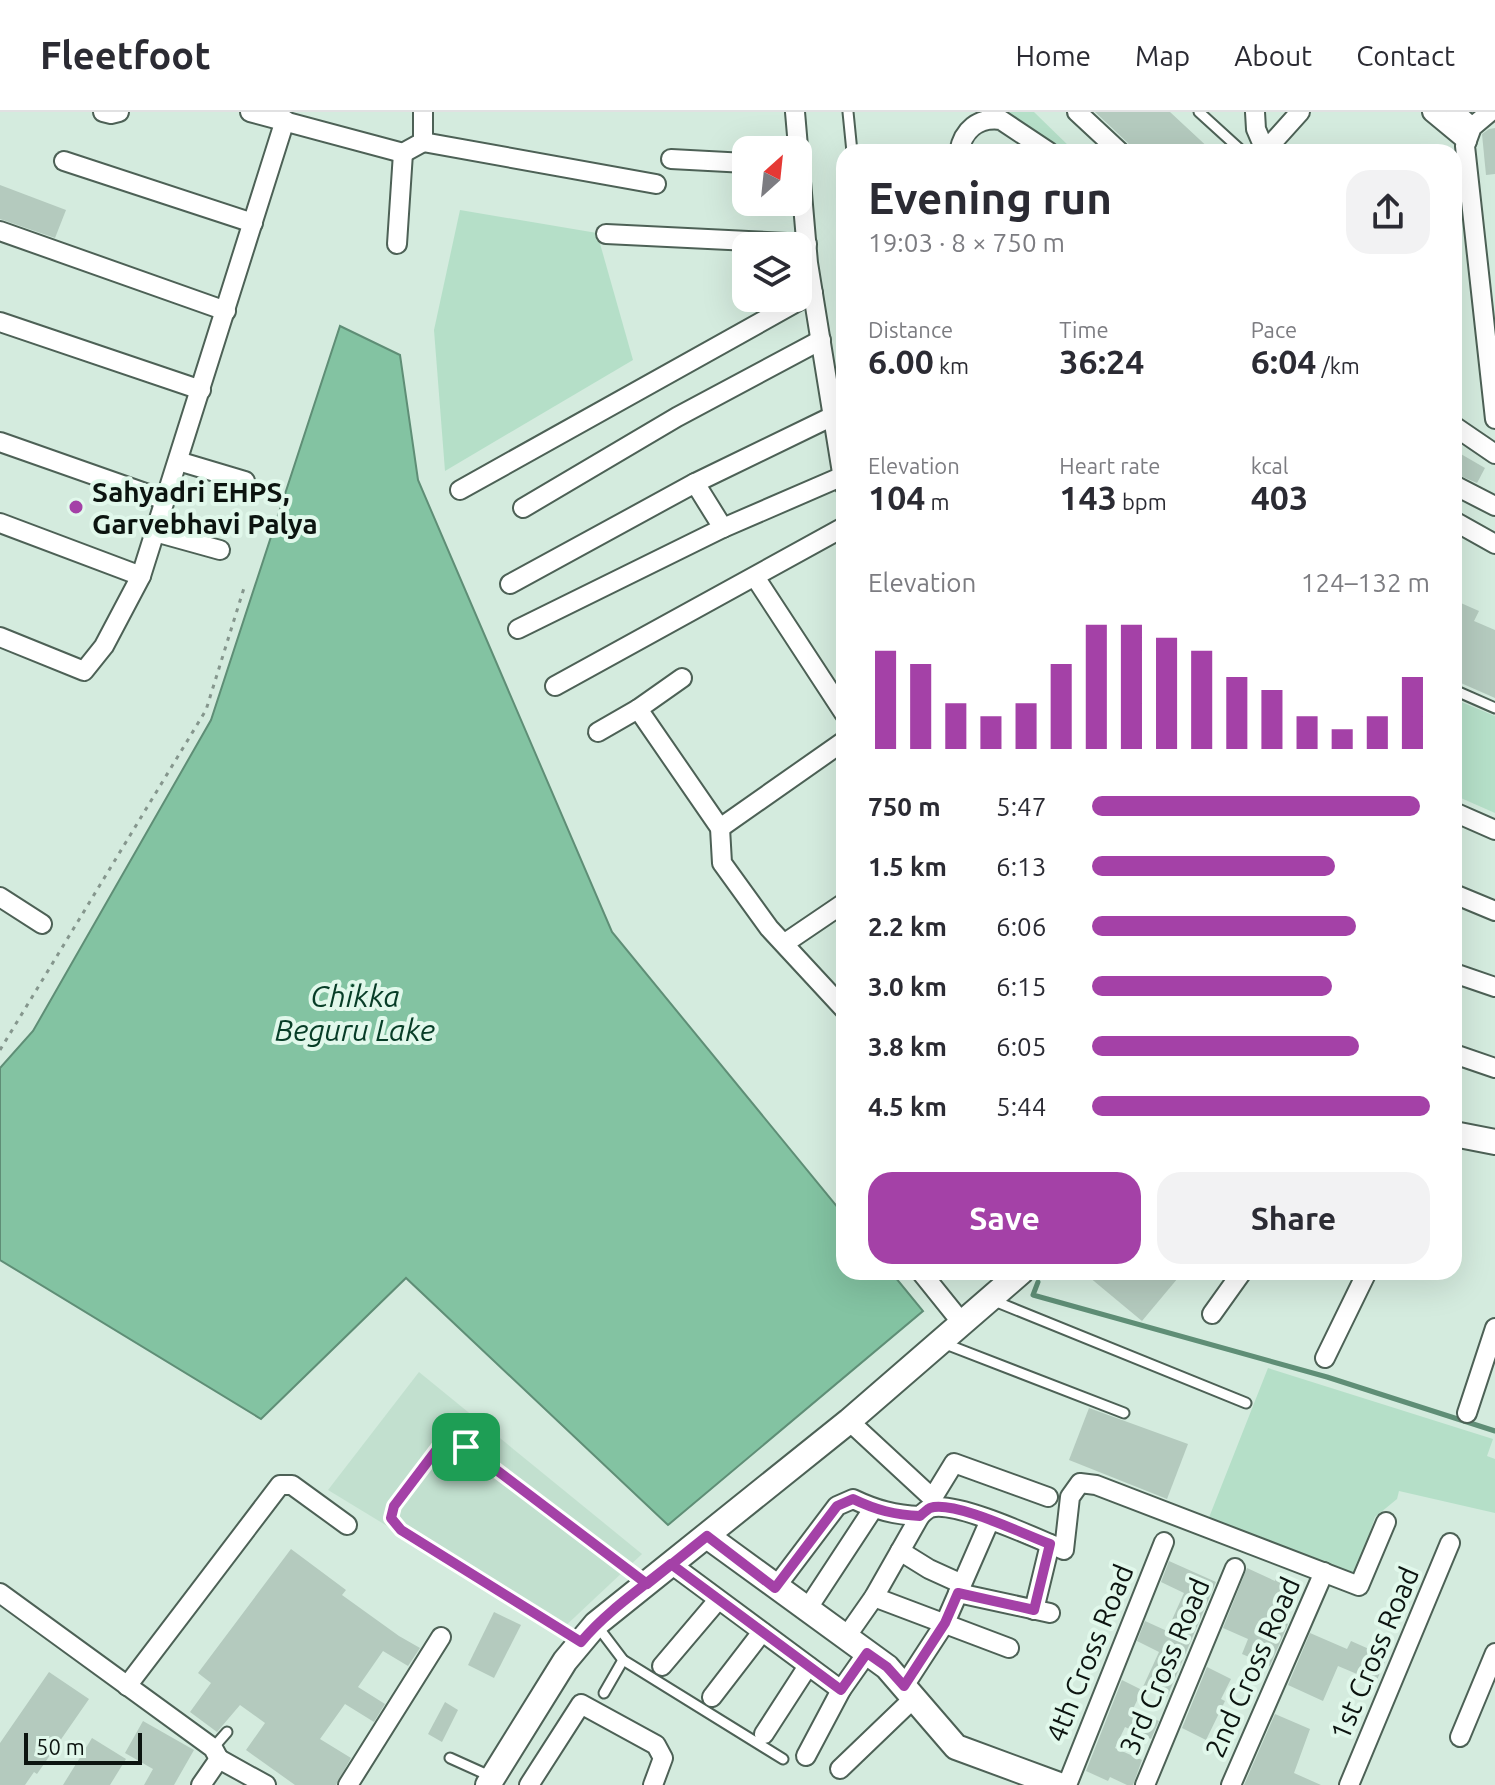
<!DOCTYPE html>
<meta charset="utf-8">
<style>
:root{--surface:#fff;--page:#f2f2f3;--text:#2b2b33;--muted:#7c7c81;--line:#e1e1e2;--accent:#a441a7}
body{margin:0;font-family:Ubuntu,sans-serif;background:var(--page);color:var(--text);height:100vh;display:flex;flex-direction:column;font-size:30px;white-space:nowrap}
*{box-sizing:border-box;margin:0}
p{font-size:26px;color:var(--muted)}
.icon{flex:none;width:44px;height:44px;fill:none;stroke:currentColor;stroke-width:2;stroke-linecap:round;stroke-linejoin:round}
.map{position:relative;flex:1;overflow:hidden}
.sheet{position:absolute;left:836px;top:32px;width:626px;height:1136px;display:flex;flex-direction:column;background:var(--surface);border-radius:24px;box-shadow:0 8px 32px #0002}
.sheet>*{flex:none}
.needle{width:52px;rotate:27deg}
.buttons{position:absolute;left:732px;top:24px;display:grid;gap:16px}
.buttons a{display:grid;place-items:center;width:80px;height:80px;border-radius:16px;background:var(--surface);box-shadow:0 8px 32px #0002;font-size:40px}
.scale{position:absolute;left:24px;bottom:20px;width:118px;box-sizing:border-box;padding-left:8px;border:4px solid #0c1410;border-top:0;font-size:22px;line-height:28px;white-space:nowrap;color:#0c1410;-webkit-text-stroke:6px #e1f8eb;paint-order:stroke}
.pin{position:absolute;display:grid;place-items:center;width:68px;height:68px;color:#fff;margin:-34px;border-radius:16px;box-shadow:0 4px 12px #0006}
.round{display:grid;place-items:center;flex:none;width:84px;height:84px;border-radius:24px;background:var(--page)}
.head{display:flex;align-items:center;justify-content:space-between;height:136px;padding:0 32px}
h1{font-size:44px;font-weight:600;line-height:60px}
.metrics{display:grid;grid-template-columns:repeat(3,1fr);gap:12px;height:136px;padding:8px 32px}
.metrics div{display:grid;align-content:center}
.metrics b{font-size:34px;font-weight:600}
.metrics small{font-size:22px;font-weight:400}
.metrics p{font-size:22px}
.chart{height:224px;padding:16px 32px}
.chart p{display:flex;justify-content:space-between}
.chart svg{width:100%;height:144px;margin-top:8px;stroke:var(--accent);stroke-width:6}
.action{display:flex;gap:16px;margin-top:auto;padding:16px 32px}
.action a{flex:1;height:92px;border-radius:24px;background:var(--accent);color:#fff;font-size:32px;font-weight:600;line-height:92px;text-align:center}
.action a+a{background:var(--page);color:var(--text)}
ul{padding:0 32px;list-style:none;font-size:26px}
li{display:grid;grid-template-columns:128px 96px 1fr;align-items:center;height:60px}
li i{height:20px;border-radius:10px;background:var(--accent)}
header{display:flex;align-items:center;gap:48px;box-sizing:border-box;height:112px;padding:0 40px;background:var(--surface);border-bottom:2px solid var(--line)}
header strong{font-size:38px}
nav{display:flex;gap:44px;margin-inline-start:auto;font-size:28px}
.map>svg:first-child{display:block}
.built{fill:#c2e0cf}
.green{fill:#b5dfc8}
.water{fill:#83c3a2;stroke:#5f8e76;stroke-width:2}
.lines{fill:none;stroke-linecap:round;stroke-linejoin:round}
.stream{stroke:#5f8e76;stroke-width:5}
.building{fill:#b4cabe}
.lane-casing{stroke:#4d6156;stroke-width:13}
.street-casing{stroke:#4d6156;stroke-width:22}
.secondary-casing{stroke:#4d6156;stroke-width:28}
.path{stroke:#85968d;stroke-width:3;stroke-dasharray:4 6;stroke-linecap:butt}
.lane{stroke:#fff;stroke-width:9}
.street{stroke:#fff;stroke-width:18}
.secondary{stroke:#fff;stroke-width:24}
.route-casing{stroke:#fff;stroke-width:16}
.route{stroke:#a441a7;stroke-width:10}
.poi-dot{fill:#a441a7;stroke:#e1f8eb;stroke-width:3}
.labels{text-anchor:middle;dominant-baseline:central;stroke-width:8;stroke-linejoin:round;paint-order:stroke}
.poi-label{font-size:28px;font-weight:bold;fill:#0c1410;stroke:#e1f8eb;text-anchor:start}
.street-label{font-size:28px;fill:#0c1410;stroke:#e1f8eb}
.water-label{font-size:30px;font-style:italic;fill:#073d27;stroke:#e1f8eb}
</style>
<header>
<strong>Fleetfoot</strong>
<nav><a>Home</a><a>Map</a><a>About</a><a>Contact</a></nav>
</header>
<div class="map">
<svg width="1495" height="1673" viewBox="0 0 1495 1673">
<rect width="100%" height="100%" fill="#d4ebde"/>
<!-- built -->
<path class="built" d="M 419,1260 L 642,1442 L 560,1519 L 328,1378 Z"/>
<!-- green -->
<g class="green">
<path d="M 1005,0 L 1034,0 L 1075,40 L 1065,40 Z"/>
<path d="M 460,98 L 597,121 L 633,248 L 445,359 L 434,218 Z"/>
<path d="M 1454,587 L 1495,604 L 1495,701 L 1454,683 Z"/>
<path d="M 1268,1256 L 1493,1327 L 1487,1344 L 1495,1347 L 1495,1401 L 1399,1379 L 1397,1387 L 1375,1405 L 1356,1463 L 1208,1408 Z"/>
</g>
<!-- water -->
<path class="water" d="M 340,214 L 400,243 L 418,368 L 612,820 L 844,1103 L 844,1160 L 891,1160 L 923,1199 L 668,1413 L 406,1166 L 261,1307 L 0,1148 L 0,956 L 33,919 L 211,608 Z"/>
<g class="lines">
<!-- stream -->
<path class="stream" d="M 1038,1170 L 1033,1183 L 1327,1265 L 1495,1319"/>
</g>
<!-- building -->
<g class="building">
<path d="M 1095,0 L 1170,0 L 1213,40 L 1134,40 L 1128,31 Z"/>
<path d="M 1495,16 L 1495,62 L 1486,63 L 1482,22 L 1489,17 Z"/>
<path d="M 0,73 L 66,98 L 55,126 L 0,107 Z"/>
<path d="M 1454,338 L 1485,356 L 1477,371 L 1454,361 Z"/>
<path d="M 1454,488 L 1479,499 L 1474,509 L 1495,518 L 1495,586 L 1454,568 Z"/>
<path d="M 1083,1160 L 1183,1160 L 1142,1209 Z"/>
<path d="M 1089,1296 L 1188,1332 L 1167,1387 L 1069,1348 Z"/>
<path d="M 291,1437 L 346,1478 L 342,1483 L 399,1524 L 420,1536 L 408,1554 L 383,1539 L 358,1575 L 385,1592 L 374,1610 L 345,1592 L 320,1627 L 351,1646 L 336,1673 L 295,1673 L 246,1638 L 265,1611 L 240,1593 L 217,1620 L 190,1600 L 211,1571 L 198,1561 Z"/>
<path d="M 1169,1449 L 1216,1470 L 1167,1585 L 1143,1575 L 1159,1540 L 1137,1529 L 1145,1509 L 1167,1519 L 1184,1481 L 1161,1470 Z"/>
<path d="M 1247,1456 L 1275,1469 L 1277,1464 L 1300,1475 L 1285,1510 L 1288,1512 L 1270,1554 L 1242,1542 L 1248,1527 L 1223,1516 Z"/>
<path d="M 494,1500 L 521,1513 L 494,1566 L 468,1553 Z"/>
<path d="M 1310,1521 L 1347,1537 L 1351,1529 L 1387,1545 L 1376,1570 L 1338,1554 L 1323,1589 L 1288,1573 Z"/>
<path d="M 1207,1555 L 1231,1567 L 1221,1587 L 1225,1589 L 1206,1628 L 1182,1616 Z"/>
<path d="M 49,1560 L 89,1587 L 37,1662 L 34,1660 L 25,1673 L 0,1673 L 0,1631 Z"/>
<path d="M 1122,1568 L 1142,1578 L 1133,1597 L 1159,1609 L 1151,1627 L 1125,1615 L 1115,1636 L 1142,1648 L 1133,1673 L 1127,1673 L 1110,1665 L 1108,1669 L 1086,1659 Z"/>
<path d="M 445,1590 L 458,1598 L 442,1630 L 428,1622 Z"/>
<path d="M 1275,1602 L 1310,1617 L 1294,1661 L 1321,1673 L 1244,1673 Z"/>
<path d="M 143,1609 L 194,1638 L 174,1673 L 144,1673 L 153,1657 L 125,1641 Z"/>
<path d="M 92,1626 L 126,1647 L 110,1673 L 63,1673 Z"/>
</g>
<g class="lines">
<!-- lane casing -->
<g class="lane-casing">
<g id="lane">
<path d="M 848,0 L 852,40"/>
<path d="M 1199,0 L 1243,40"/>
<path d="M 1454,578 L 1495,596"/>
<path d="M 992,1188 L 1246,1291"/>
<path d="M 943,1231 L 1124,1301"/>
<path d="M 598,1515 L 623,1548 L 783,1647"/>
<path d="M 581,1529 L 401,1418 L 391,1406 L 394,1394 L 444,1328 L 454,1328 L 466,1335 L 644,1470"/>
<path d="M 604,1581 L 623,1548"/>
<path d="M 213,1636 L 227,1620"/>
<path d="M 450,1646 L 490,1664"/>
</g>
</g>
<!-- street casing -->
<g class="street-casing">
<g id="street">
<path d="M 103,0 L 111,2 L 119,0"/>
<path d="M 250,0 L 403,41 L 423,30 L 423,0"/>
<path d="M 795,0 L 808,151 L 844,373"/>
<path d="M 1077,0 L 1120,40"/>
<path d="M 1255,0 L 1256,17 L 1265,38"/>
<path d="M 1432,0 L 1467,29"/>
<path d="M 1455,0 L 1472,15"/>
<path d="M 1490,0 L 1472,15 L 1465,34 L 1495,307"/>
<path d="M 423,30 L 656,72"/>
<path d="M 959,40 C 963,18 978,5 1001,8 L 1049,40"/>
<path d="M 1264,40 L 1300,0"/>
<path d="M 671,47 L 746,51"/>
<path d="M 64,49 L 253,111"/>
<path d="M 0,119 L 226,199"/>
<path d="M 606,122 L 807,132"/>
<path d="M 397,132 L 403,41"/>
<path d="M 0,210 L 201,278"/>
<path d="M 1454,314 L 1495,342"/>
<path d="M 0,330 L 165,388"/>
<path d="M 178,349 L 245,369"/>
<path d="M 695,371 L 723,416"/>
<path d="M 1454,373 L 1495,394"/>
<path d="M 460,378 L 813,181"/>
<path d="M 523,396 L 677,305 L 821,228"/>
<path d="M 1454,409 L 1495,432"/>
<path d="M 0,411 L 141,464"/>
<path d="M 155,420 L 220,438"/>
<path d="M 755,465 L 844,601"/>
<path d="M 510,472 L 695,371 L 833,304"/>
<path d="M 518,517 L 723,416 L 843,364"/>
<path d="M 0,525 L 84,559 L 104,534 L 141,464 L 285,8"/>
<path d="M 555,574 L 844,415"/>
<path d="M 638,597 L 720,716 L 722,751 L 769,816 L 844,897"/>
<path d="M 598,620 L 638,597 L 682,566"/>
<path d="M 1454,700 L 1495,718"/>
<path d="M 720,716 L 844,629"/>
<path d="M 1454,782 L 1495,799"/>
<path d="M 0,785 L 42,812"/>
<path d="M 785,831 L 844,791"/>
<path d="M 1454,861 L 1495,875"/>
<path d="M 1454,942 L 1495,956"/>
<path d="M 921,1160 L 962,1211"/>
<path d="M 1212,1202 L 1242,1160"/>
<path d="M 1325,1246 L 1367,1160"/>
<path d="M 1467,1301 L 1495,1216"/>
<path d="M 849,1309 L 929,1383 L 935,1382 L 954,1351 L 1048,1385"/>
<path d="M 900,1439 L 929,1457 L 962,1472"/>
<path d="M 671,1452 L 841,1578"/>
<path d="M 775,1476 L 837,1394 L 853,1387 C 876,1398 895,1403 920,1404 C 922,1402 928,1397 930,1396 C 955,1388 1038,1427 1064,1438 L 1070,1385 L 1080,1371 L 1096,1373 L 1359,1474 L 1386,1410"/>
<path d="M 0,1481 L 213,1636 L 219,1647"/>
<path d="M 958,1481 L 1050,1501"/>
<path d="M 874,1485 L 1009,1536"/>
<path d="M 1034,1498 L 1050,1432"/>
<path d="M 806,1499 L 873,1397"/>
<path d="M 846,1525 L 874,1485 L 920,1404"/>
<path d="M 662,1554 L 718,1488"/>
<path d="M 127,1574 L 280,1373 L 292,1373 L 347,1413"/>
<path d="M 904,1574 L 945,1511 L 990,1408"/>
<path d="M 712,1585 L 762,1520"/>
<path d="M 764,1622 L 808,1554"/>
<path d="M 1460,1625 L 1495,1541"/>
<path d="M 806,1644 L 841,1578 L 867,1541"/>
<path d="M 840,1657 L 914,1586"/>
<path d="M 201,1673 L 219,1647 L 266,1673"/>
<path d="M 348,1673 L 441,1525"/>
<path d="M 529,1673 L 581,1592 L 656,1633 L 663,1646 L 653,1673"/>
<path d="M 1067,1673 L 1164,1430"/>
<path d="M 1145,1673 L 1235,1456"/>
<path d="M 1231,1673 L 1324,1460"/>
<path d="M 1349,1673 L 1450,1431"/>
</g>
</g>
<!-- secondary casing -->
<g class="secondary-casing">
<g id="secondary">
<path d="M 1454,1022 L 1495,1030"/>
<path d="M 707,1424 L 887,1555 L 956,1635 L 1059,1673"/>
<path d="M 488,1673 L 565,1549 L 596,1512 L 849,1309 L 1021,1160"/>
</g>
</g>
<!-- path -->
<path class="path" d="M 0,938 L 206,598 L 244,476"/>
<!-- lane -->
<use href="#lane" class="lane"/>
<!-- street -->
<use href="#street" class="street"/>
<!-- secondary -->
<use href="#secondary" class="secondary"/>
</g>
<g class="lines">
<!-- route casing -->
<g class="route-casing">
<path id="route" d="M 466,1335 L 647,1472 L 707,1424 L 775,1476 L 837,1394 L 853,1387 C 876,1398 895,1403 920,1404 C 921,1403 928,1397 930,1396 C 954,1388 1025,1423 1050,1432 L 1034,1498 L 958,1481 L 945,1511 L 904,1574 L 887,1555 L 867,1541 L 841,1578 L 671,1452 C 640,1477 606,1500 581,1530 L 401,1418 L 391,1406 L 394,1394 L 444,1328 L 454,1328 L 466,1335"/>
</g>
<!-- route -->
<use href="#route" class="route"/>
</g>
<!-- markers -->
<circle class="poi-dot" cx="76" cy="395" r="8"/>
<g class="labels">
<!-- poi labels -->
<g class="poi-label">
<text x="92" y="379">Sahyadri EHPS,<tspan x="92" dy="32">Garvebhavi Palya</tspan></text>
</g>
<!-- street labels -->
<g class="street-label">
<text transform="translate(1089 1541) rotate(-68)">4th Cross Road</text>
<text transform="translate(1374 1541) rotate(-67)">1st Cross Road</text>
<text transform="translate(1164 1554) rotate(-67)">3rd Cross Road</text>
<text transform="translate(1252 1555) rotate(-66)">2nd Cross Road</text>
</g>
<!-- water labels -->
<g class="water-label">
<text x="355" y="884">Chikka<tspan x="355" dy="34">Beguru Lake</tspan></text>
</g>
</g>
</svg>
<div class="buttons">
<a><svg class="needle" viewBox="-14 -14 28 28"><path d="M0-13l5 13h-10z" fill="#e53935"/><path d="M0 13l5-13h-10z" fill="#7c7c81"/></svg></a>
<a><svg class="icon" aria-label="layers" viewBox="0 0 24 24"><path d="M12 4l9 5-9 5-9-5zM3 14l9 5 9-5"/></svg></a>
</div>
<div class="scale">50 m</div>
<div class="pin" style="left:466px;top:1335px;background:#1e9e55"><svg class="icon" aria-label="arrive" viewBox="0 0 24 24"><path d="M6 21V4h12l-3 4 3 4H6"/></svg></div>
<section class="sheet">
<div class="head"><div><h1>Evening run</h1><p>19:03 · 8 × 750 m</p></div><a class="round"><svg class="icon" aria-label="share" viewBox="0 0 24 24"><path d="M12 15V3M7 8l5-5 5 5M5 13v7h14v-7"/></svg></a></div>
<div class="metrics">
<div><p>Distance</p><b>6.00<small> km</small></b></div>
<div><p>Time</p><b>36:24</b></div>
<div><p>Pace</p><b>6:04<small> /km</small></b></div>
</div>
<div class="metrics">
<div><p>Elevation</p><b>104<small> m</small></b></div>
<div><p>Heart rate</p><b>143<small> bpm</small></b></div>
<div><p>kcal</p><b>403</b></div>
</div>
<div class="chart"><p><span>Elevation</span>124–132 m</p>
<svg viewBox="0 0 160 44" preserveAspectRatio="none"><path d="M5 44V14M15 44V18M25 44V30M35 44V34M45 44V30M55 44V18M65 44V6M75 44V6M85 44V10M95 44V14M105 44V22M115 44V26M125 44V34M135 44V38M145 44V34M155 44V22"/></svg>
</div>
<ul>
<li><b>750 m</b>5:47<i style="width:97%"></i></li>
<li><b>1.5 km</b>6:13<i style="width:72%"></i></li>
<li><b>2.2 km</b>6:06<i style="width:78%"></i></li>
<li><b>3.0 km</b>6:15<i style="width:71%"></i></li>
<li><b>3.8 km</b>6:05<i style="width:79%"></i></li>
<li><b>4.5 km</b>5:44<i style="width:100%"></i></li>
</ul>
<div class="action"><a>Save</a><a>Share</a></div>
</section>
</div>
